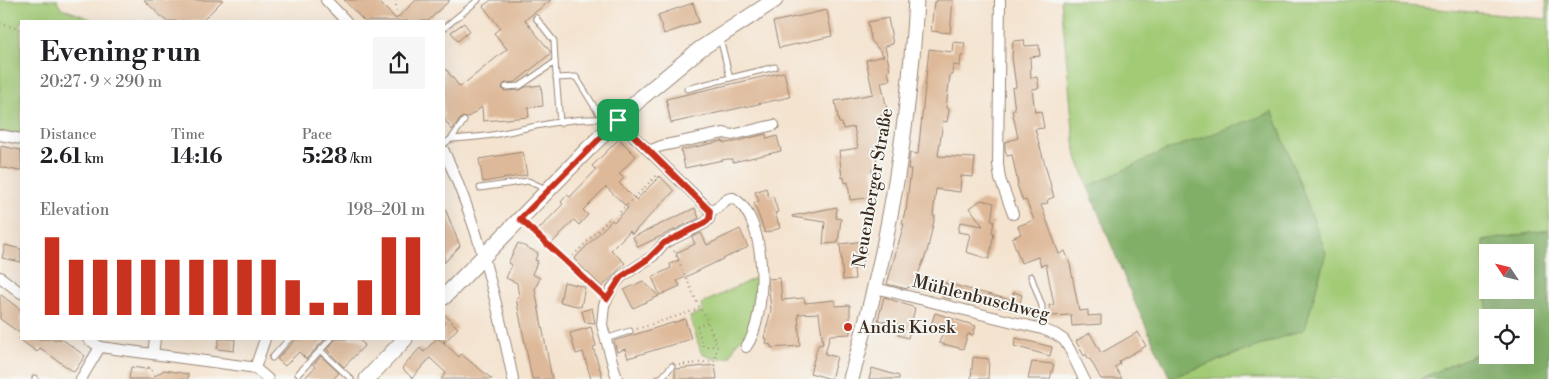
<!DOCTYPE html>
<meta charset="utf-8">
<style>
:root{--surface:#fff;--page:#f6f6f6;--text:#202124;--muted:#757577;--accent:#c8321e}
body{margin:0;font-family:"Libre Bodoni",serif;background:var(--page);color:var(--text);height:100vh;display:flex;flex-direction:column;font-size:19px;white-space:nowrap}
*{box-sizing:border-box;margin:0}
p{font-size:16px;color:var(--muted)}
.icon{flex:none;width:28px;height:28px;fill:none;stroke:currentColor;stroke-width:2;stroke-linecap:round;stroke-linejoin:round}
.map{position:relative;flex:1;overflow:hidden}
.panel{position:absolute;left:20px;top:20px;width:425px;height:320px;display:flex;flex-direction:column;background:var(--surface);border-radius:0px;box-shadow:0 5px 20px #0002}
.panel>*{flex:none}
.needle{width:32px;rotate:305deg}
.tools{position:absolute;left:1479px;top:244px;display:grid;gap:10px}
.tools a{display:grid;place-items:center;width:55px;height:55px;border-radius:0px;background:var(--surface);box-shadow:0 5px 20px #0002;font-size:25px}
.pin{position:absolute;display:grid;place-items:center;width:42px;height:42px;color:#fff;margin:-21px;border-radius:10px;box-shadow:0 2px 8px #0006}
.round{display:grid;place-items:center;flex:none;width:52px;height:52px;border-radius:0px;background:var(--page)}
.summary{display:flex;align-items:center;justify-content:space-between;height:85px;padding:0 20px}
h1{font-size:28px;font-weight:700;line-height:38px}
.metrics{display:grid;grid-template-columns:repeat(3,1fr);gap:8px;height:85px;padding:5px 20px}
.metrics div{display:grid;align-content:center}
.metrics b{font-size:21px;font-weight:700}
.metrics small{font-size:14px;font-weight:400}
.metrics p{font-size:14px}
.chart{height:140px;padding:10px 20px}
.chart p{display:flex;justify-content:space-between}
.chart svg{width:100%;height:90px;margin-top:5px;stroke:var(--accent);stroke-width:6}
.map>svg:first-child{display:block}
.green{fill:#a2cb76;stroke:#6e7a4a}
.forest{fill:#81af67;stroke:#5e6c42;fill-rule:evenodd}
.building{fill:#deb999}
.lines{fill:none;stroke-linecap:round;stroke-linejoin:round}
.lane-casing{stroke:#988676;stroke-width:7}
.street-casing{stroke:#988676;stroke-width:12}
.secondary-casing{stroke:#988676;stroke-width:17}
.path{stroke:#988676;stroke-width:2;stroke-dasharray:1 4;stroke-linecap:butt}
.lane{stroke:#fff;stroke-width:5}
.street{stroke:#fff;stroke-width:10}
.secondary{stroke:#fff;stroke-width:15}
.route-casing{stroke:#fff;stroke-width:10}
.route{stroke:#c8321e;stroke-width:6}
.poi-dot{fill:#c8321e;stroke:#f6f6f2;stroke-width:2}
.labels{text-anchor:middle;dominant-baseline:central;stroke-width:4;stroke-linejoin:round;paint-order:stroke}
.street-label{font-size:18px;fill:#3b2a1e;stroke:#f6f6f2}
.poi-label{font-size:18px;fill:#3b2a1e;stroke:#f6f6f2;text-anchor:start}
</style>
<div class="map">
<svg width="1549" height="379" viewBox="0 0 1549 379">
<rect width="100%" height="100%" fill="#f6f6f2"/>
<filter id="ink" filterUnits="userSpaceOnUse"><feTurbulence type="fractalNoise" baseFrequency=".02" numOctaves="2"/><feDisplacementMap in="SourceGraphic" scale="10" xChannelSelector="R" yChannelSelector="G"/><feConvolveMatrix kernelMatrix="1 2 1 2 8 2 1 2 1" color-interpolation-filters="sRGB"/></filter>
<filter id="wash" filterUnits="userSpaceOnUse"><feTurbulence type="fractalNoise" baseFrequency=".0096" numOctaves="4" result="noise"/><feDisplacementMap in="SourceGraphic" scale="20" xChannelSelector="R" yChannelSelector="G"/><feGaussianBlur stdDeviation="1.12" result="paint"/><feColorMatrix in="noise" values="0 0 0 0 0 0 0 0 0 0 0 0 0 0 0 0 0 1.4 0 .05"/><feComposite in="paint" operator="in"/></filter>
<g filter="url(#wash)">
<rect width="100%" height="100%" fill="#f4e3cf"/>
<!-- green -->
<g class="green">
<path d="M 0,0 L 58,0 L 57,2 L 61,8 L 96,21 L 21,21 L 21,136 L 0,132 Z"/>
<path d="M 1061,0 L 1371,0 L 1375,3 L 1547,19 L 1546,0 L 1549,0 L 1549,230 L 1483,241 L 1488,317 L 1487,349 L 1420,379 L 1171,379 L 1170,378 L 1305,329 L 1162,152 L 1088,187 L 1075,151 Z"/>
<path d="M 757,277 L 755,308 L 749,333 L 737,342 L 730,357 L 714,359 L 714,358 L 711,358 L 701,352 L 690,317 L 703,311 L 701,304 Z"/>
</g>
<!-- forest -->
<g class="forest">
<path d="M 1273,112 L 1326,253 L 1305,329 L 1170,378 L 1134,301 L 1088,187 L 1162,152 Z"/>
<path d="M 1549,230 L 1549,379 L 1420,379 L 1487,349 L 1488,355 L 1525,355 L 1525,318 L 1488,317 L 1483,241 ZM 1488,252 L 1525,252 L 1525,290 L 1488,290 Z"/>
</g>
<g id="blocks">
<!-- building -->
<g class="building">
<path d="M 144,0 L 223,0 L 202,21 L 166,21 Z"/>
<path d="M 344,0 L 377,0 L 396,19 L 416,0 L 450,0 L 428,21 L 364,21 Z"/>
<path d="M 491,0 L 551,0 L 525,20 L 550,51 L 550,54 L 516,82 L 505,83 L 502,87 L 503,90 L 506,91 L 520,90 L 526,87 L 541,85 L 543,106 L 528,108 L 529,117 L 483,121 L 482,107 L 467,118 L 462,117 L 452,130 L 444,119 L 444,67 L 460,87 L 507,49 L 494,33 L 500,28 L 483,6 Z"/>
<path d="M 937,0 L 953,0 L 950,33 L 931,31 L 934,2 L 936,2 Z"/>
<path d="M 693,3 L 699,22 L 664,34 L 658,15 Z"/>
<path d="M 827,10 L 832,36 L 779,48 L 773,22 Z"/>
<path d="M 888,18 L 893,44 L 885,46 L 890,70 L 888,71 L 890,80 L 881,82 L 888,114 L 878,116 L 882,145 L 875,145 L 877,168 L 872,169 L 876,197 L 850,200 L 848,182 L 845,183 L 844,177 L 842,178 L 839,151 L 858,148 L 854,127 L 843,129 L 842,123 L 839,123 L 835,101 L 873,94 L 866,60 L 884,56 L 871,40 L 868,22 Z"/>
<path d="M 464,23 L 470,31 L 458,41 L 451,32 Z"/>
<path d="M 1024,40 L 1025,46 L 1039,45 L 1040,56 L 1030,57 L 1031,78 L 1037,77 L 1039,88 L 1032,89 L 1035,112 L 1041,111 L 1044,128 L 1035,129 L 1054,197 L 1049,199 L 1047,201 L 1048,203 L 1041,205 L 1059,254 L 1065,251 L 1070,264 L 1079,311 L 1088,310 L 1088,316 L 1101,315 L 1101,324 L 1072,326 L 1071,315 L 1050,316 L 1049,305 L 1054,305 L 1046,264 L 1041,266 L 1038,257 L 1021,263 L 1012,238 L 1021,234 L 1018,226 L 1034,220 L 1026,200 L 1023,201 L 1017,185 L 1018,184 L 1012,155 L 1007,156 L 1005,149 L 1005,142 L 1018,138 L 1012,110 L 1015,110 L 1012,88 L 1016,87 L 1012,57 L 1013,41 Z"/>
<path d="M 953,42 L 965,43 L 963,56 L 961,56 L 960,66 L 953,65 L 952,75 L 950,75 L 946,108 L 949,109 L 949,111 L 947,122 L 943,121 L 938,156 L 975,158 L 973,177 L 961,176 L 960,192 L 936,189 L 933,216 L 935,216 L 927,252 L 917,277 L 926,279 L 924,290 L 908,287 L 907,289 L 887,284 L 904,224 L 902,224 L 905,211 L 906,211 L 911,169 L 908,169 L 910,153 L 918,154 L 929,49 L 952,52 Z"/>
<path d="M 784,72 L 790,97 L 671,123 L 666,99 Z"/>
<path d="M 766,134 L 767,139 L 777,136 L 781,151 L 733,162 L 732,159 L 727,159 L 685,168 L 681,150 L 723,141 L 724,143 L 734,142 Z"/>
<path d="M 619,139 L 636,156 L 619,174 L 624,178 L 619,183 L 636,200 L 660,176 L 674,191 L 632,234 L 630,231 L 611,250 L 625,263 L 602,287 L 574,259 L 612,220 L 614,222 L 628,208 L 606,187 L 583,210 L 588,215 L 579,225 L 574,220 L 552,243 L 538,230 L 563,204 L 561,202 L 567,195 L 570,197 L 596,170 L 592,166 Z"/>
<path d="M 1,146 L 21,150 L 21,169 L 19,171 L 0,167 Z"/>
<path d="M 523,152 L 527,175 L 483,182 L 479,159 Z"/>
<path d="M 766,188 L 769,198 L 773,196 L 778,212 L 775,213 L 780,228 L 765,233 L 754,203 L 759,201 L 755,192 Z"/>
<path d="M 981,200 L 994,203 L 991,221 L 994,221 L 992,233 L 994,233 L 989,259 L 966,252 L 970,234 L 958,232 L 960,222 L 983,226 L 970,208 Z"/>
<path d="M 444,206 L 460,246 L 444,263 Z"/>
<path d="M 837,207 L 836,218 L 841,219 L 838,243 L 823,244 L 825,222 L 792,217 L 792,216 Z"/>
<path d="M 695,208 L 699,218 L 638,247 L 633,237 Z"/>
<path d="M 740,229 L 748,247 L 677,281 L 680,286 L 660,295 L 652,277 L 671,268 L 670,264 L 679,260 L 676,253 L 695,244 L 692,237 L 701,233 L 707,245 Z"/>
<path d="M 865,241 L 866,254 L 862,255 L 863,268 L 854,269 L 855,279 L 843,280 L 840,244 Z"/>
<path d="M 518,243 L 538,253 L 535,260 L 538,261 L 532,274 L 540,278 L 535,289 L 552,379 L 532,379 L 516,298 L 519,297 L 517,283 L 506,278 L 512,265 L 508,263 Z"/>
<path d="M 5,245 L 21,249 L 21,262 L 2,258 Z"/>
<path d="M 780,278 L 782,300 L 804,298 L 805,303 L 835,300 L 835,306 L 850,305 L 850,334 L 830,335 L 825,354 L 837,357 L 831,379 L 810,373 L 818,345 L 823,344 L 819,313 L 798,314 L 800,346 L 771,348 L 771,345 L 766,344 L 767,339 L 764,338 L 771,310 L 768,279 Z"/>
<path d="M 643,281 L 659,296 L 633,308 L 624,290 Z"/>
<path d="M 564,282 L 585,287 L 581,307 L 560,302 Z"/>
<path d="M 945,283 L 1011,300 L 1014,292 L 1022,295 L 1018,312 L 952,295 L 951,299 L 942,297 Z"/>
<path d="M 0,294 L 21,310 L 21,334 L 0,319 Z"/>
<path d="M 884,297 L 915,308 L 908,338 L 898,335 L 900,325 L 878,320 Z"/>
<path d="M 592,308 L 595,323 L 585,322 L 582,311 Z"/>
<path d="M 935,313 L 976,326 L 973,335 L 968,334 L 963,349 L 939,343 L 943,332 L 930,328 Z"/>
<path d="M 444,314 L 458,328 L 444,343 L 459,357 L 461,354 L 492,379 L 441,379 L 446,373 L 430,358 L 412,378 L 402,368 L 420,348 L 424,352 L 436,339 L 439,339 L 444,343 Z"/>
<path d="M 685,319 L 691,339 L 628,358 L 625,349 L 617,352 L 614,341 Z"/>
<path d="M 591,327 L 596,346 L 593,347 L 603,379 L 591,379 L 583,352 L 576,354 L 570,333 Z"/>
<path d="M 1138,332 L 1146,346 L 1119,361 L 1120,364 L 1115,367 L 1122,379 L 1101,379 L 1090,359 L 1088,359 L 1086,354 L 1084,356 L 1076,341 L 1090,333 L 1101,353 Z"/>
<path d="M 1016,338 L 1052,347 L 1050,356 L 1014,346 Z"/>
<path d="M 19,339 L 62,339 L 85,356 L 74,372 L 40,348 L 37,352 Z"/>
<path d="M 219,339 L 235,339 L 234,351 L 217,349 Z"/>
<path d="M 296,339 L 325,339 L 306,359 L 299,352 L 285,366 L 277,359 Z"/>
<path d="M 335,339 L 358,339 L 365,345 L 344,367 L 327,350 Z"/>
<path d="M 321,356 L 339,373 L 333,379 L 304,379 L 315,367 L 313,365 Z"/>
<path d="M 973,357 L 989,359 L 988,379 L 971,379 Z"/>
<path d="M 1032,362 L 1054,364 L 1050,379 L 1028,379 Z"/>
<path d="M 715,365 L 717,379 L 675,379 L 675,369 Z"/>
<path d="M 131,367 L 146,369 L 149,367 L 155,376 L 164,370 L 188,374 L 188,379 L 129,379 Z"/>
<path d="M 872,368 L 899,376 L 899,379 L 869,379 Z"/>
</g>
</g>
</g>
<g filter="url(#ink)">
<use href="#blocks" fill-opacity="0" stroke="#988676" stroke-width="1"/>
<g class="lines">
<!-- lane casing -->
<g class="lane-casing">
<g id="lane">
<path d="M 536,18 L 554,41 L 555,62"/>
<path d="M 444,28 L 478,0"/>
<path d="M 556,78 L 576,77 L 599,114"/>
<path d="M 730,78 L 775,67"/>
<path d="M 506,87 L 520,86 L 555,62 L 560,123"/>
<path d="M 687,89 L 730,78 L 720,38"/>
<path d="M 451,139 C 466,138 482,137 498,134 C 533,127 577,115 614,120"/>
<path d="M 444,144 L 451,139 L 464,121"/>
<path d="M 480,188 L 528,181 L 546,189"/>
<path d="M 1031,276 L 1042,306 L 1042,329"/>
<path d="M 605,339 L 630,331"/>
<path d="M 320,350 L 351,379"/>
<path d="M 272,358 L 289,339"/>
<path d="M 298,374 L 331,339"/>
<path d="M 35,379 L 35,378"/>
<path d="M 657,379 L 662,377 L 672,366"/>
</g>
</g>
<!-- street casing -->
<g class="street-casing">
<g id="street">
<path d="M 326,0 L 346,21"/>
<path d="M 1000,0 L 998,164 L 1000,179 L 1013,214"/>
<path d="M 617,120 L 711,211 C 720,209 724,197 733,198 C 769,218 768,317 746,347"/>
<path d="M 0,135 L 21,139"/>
<path d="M 444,151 C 478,224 497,301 513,379"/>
<path d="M 649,151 L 661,146 L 724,133 L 732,135 L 774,125"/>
<path d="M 0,277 L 21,293"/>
<path d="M 875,288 L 1042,329 L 1055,334 L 1064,340 L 1070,350 L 1084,379"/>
<path d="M 88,339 L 100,347 L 250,367 L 255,368 L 268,379"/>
<path d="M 153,354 L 155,339"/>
<path d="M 255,368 L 265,339"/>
<path d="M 81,379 L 100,347"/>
<path d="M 617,379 L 602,325 L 604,305 L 613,287 L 621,277 L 653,256 L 664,243 L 705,223 L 709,219 L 711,211"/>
</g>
</g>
<!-- secondary casing -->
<g class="secondary-casing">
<g id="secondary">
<path d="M 444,297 L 589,148 L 642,97 L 700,49 L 775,0"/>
<path d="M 367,379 L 405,339"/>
<path d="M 851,379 C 864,330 878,281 887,231 C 902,155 912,77 916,0"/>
</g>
</g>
<!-- path -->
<g class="path">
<path d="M 396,0 L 396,14"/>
<path d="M 0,23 L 21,30"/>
<path d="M 620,212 L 657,175"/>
<path d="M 529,228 L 599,292"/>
<path d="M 674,251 L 700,309 L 704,313 L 717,346 L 715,361 L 679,365"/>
<path d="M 566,263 L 610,218"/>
<path d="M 707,322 L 697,327 L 703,346 L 717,346"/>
<path d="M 637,329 L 699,309"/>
</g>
<!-- lane -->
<use href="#lane" class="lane"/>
<!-- street -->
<use href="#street" class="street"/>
<!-- secondary -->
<use href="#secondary" class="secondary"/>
</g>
</g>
<g class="lines" filter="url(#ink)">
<!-- route casing -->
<g class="route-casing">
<path id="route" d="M 618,120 L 710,211 L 709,219 L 705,223 L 664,243 L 648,259 L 621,277 L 607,299 L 520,219 Z"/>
</g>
<!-- route -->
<use href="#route" class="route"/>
</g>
<!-- markers -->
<circle class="poi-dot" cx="848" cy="327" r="5"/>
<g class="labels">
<!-- street labels -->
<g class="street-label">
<text transform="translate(873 188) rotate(-80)">Neuenberger Straße</text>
<text transform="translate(981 298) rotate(14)">Mühlenbuschweg</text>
</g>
<!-- poi labels -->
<g class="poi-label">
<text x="858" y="327">Andis Kiosk</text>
</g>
</g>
</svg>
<div class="tools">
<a><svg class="needle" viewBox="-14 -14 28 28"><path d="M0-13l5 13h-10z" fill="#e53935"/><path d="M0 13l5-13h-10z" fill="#757577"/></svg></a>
<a><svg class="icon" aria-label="locate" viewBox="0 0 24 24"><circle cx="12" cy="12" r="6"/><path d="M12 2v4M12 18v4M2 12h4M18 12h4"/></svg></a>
</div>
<div class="pin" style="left:618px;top:120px;background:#1e9e55"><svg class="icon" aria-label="arrive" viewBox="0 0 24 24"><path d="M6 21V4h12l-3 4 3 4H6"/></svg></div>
<section class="panel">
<div class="summary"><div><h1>Evening run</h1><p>20:27 · 9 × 290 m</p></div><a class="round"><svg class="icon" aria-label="share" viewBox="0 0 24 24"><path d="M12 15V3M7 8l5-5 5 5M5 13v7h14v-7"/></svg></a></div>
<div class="metrics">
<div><p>Distance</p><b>2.61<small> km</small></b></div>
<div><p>Time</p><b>14:16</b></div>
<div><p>Pace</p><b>5:28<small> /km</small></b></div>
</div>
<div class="chart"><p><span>Elevation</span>198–201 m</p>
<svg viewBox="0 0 160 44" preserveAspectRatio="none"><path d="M5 44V6M15 44V17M25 44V17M35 44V17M45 44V17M55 44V17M65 44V17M75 44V17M85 44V17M95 44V17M105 44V27M115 44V38M125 44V38M135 44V27M145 44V6M155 44V6"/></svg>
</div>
</section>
</div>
